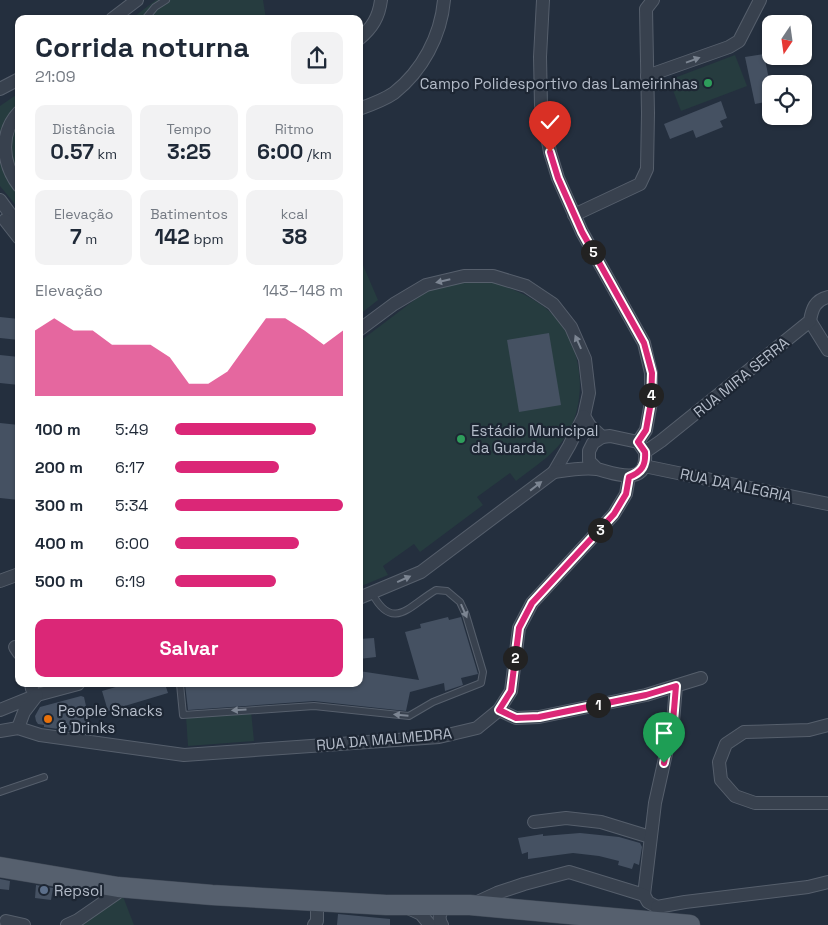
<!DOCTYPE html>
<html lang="pt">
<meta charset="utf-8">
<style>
:root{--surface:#fff;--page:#f2f2f3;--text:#1f2937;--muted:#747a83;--accent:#db2777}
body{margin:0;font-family:"Space Grotesk",sans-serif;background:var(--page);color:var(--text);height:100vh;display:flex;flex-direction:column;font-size:19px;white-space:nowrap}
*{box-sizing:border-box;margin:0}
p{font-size:16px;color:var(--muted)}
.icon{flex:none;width:28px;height:28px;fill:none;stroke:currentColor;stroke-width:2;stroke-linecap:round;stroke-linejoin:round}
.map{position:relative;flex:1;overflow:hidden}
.drawer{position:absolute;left:15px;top:15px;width:348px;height:672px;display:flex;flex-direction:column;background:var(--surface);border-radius:10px;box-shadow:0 1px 4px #0004}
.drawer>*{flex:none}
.needle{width:32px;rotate:193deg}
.tools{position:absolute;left:762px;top:15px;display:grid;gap:10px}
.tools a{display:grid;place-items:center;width:50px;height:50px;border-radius:10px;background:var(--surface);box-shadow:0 1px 4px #0004;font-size:25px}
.pin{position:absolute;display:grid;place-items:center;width:42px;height:42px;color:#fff;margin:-51px -21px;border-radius:50% 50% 50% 0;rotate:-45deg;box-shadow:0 0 5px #0007}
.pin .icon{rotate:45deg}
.km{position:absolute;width:25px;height:25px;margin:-12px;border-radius:50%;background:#222;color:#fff;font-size:14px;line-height:25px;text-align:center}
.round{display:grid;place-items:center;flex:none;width:52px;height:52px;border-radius:10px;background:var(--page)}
.overview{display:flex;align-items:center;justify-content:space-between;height:85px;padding:0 20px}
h1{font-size:28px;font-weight:700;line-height:38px}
.stats{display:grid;grid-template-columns:repeat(3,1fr);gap:8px;height:85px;padding:5px 20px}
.stats div{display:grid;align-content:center;border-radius:10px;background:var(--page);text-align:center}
.stats b{font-size:21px;font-weight:700}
.stats small{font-size:14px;font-weight:400}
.stats p{font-size:14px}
.chart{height:140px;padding:10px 20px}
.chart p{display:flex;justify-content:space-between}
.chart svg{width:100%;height:90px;margin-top:5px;fill:var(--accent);opacity:.7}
.action{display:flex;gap:10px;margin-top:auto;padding:10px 20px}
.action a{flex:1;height:58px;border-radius:10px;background:var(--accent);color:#fff;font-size:20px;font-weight:700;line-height:58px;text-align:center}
ul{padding:0 20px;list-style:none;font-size:16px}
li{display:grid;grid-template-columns:80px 60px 1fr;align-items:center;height:38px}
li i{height:12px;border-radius:6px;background:var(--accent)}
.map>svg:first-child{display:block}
.green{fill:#263c3f}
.building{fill:#455162}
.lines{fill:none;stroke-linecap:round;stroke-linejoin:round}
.lane-casing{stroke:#565f6c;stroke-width:8}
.street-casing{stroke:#565f6c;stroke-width:14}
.primary-casing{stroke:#414a57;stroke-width:21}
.lane{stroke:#38414e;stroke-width:6}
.street{stroke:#38414e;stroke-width:12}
.primary{stroke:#56606e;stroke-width:20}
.oneway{fill:#7c8592}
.route-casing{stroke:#fff;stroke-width:10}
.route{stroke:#db2777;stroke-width:6}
.leisure-dot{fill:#2e9e5b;stroke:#1d2633;stroke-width:2}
.food-dot{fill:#e8710a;stroke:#1d2633;stroke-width:2}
.service-dot{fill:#5c6f8a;stroke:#1d2633;stroke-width:2}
.labels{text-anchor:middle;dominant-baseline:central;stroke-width:4.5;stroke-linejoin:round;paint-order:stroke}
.poi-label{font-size:15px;fill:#b4bcc9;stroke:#1d2633;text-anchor:start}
.street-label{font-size:15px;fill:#b4bcc9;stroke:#1d2633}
</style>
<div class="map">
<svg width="828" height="925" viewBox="0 0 828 925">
<rect width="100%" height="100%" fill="#242f3e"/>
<!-- green -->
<g class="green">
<path d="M 156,0 L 263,0 L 266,19 L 131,19 Z"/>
<path d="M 735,55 L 747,86 L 681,111 L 669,80 Z"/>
<path d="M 19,93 L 19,209 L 0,186 L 0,106 Z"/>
<path d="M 359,256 L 378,300 L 359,315 Z"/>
<path d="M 464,280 C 472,281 482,280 491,281 C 497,283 503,286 509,288 C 522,293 538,301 549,311 C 581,340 589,393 569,431 C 557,453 535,466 516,481 L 510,473 L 477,497 L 483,505 L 420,552 L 414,544 L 383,566 L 388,575 L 359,587 L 359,342 L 425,292 Z"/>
<path d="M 251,711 L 254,741 L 188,746 L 186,716 Z"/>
<path d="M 122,894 L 134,925 L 79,925 Z"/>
</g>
<!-- building -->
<g class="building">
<path d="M 764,54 L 771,90 L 771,101 L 755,104 L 745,57 Z"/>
<path d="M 721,101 L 727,118 L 720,121 L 723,127 L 696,138 L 693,130 L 670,139 L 664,124 Z"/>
<path d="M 0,317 L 19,319 L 19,340 L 0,338 Z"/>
<path d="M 549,333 L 561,405 L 519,412 L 507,340 Z"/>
<path d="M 0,355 L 19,357 L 19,385 L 0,383 Z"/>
<path d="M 0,423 L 19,425 L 19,500 L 0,498 Z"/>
<path d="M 448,617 L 449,620 L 461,617 L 478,674 L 461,678 L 463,685 L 445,691 L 444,683 L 410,692 L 406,711 L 314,701 L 188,710 L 185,684 L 359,684 L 359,671 L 419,680 L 405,632 L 421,628 L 420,624 Z"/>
<path d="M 374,638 L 376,657 L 359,659 L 359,639 Z"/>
<path d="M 126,684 L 165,684 L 168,693 L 108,711 L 102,691 Z"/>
<path d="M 81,696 L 84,697 L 86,706 L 87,733 L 44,727 L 44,725 L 38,724 L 36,721 L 35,716 L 40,707 Z"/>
<path d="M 580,833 L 619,837 L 640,843 L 642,847 L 639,865 L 634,863 L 632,869 L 618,865 L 619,861 L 599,856 L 573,853 L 528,859 L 528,852 L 522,854 L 518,838 L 543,834 L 543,836 Z"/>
<path d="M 0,879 L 10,881 L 9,890 L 0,889 Z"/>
<path d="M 36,885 L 53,888 L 51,900 L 35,898 Z"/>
<path d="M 338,914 L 390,919 L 390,925 L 337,925 Z"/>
</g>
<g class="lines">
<!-- lane casing -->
<g class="lane-casing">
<g id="lane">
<path d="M 145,19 L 155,7 L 166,0"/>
<path d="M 180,684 L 183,715 L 314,706 L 409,716 L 433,702 L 481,683 L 483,672 L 466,615 L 460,602 L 447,591 L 436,590 C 410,605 393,633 372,593"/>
<path d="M 0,792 L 44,777"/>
</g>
</g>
<!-- street casing -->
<g class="street-casing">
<g id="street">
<path d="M 543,0 L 540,57 L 541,105 L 550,152 L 558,178 L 582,232 L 644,343 L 651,373 L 651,402 L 646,430 L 638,442"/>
<path d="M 112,19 L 137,0"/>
<path d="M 359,39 C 372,28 379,17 381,0"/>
<path d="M 647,76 L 729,47 L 739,41 L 760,0"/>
<path d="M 0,89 L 19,79"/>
<path d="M 359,109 C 370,105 384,100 394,93 C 422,71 441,36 444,0"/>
<path d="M 19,112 C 0,132 1,162 19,186"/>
<path d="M 0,200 L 19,226"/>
<path d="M 574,215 L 640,184 L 647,169 L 648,113 L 646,9 L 653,0"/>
<path d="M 5,220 L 19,238"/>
<path d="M 810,321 L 828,350"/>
<path d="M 359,330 L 394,304 L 426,285 L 464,276 L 493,276 L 526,286 L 553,304 L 571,327 L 585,359 L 589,393 L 584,416 L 569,446 L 554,472 L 421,572 L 359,598"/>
<path d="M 584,416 L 590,426 L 602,437"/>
<path d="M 645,452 L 661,441 L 810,321 C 812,309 815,300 828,297"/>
<path d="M 644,466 L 828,504"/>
<path d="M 554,472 C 567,470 584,467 597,469 C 617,474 648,487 645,452 L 638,442 L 610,436 L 602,437 L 593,443 L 589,451 L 589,461 L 597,469"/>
<path d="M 0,581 L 19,574"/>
<path d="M 15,647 L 19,653"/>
<path d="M 31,684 L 32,689"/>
<path d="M 0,710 L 37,695 L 78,684"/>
<path d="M 499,710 L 516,718 L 539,717 L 646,695 L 701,678"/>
<path d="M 828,725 L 809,730 L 744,732 L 726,744 L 719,762 L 721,780 L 735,796 L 755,803 L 828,803"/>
<path d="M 18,728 L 24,712 L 37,695"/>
<path d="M 0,731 L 18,728 L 40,735 L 184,755 L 439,737 L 477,728 L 499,710 L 511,691 L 519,628 L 532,603 L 614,514 L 626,494 L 629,477"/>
<path d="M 534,822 L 566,818 L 601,822 L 650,837"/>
<path d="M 644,895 L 655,803 L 673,722 L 676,686"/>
<path d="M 473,904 L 497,893 L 524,884 L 569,872 L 644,895 L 648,902 L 657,907"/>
<path d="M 657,907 L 685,902 L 808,887 L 828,882"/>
<path d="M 408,908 L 421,914 L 430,925"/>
<path d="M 6,921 L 24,925"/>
<path d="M 67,925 L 78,920 L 117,893 L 118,887"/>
<path d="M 314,925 L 317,921 L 317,901"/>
<path d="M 442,925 C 437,917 441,912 445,905"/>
</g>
</g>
<!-- primary casing -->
<g class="primary-casing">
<path id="primary" d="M 0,867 L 118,887 L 212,895 L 386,905 L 470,905 L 690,925"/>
</g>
<!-- lane -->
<use href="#lane" class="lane"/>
<!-- street -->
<use href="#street" class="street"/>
<!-- primary -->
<use href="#primary" class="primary"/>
</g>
<!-- one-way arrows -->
<defs><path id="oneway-solid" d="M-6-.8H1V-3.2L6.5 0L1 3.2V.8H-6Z" transform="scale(1.25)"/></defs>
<g class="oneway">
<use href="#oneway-solid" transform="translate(693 60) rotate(-20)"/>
<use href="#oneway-solid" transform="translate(443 281) rotate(167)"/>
<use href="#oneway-solid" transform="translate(578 342) rotate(-114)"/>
<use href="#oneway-solid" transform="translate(536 486) rotate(-38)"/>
<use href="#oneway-solid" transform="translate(404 579) rotate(-24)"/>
<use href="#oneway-solid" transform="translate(464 611) rotate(66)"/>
<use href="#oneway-solid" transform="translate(239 710) rotate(176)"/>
<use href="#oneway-solid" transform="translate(401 715) rotate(-175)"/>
</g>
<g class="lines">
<!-- route casing -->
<g class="route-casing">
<path id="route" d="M 550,152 L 558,178 L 582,232 L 644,343 L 652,373 L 651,402 L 646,430 L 638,442 L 645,452 C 646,465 642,472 629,477 L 626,494 L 614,514 L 532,603 L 519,628 L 511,691 L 499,710 L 516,718 L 539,717 L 646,695 L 676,686 L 673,722 L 664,763"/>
</g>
<!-- route -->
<use href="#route" class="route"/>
</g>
<!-- markers -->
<g class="leisure-dot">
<circle cx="708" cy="83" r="5"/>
<circle cx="461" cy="439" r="5"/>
</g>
<circle class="food-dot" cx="48" cy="719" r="5"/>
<circle class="service-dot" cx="44" cy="890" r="5"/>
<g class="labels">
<!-- poi labels -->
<g class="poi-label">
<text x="698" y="83" text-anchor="end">Campo Polidesportivo das Lameirinhas</text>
<text x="471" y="430">Estádio Municipal<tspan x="471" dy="17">da Guarda</tspan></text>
<text x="58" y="710">People Snacks<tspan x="58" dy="17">&amp; Drinks</tspan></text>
<text x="54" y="890">Repsol</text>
</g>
<!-- street labels -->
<g class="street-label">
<text transform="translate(741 377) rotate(-39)">RUA MIRA SERRA</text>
<text transform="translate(736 485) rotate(12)">RUA DA ALEGRIA</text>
<text transform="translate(384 739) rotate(-5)">RUA DA MALMEDRA</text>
</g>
</g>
</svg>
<div class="tools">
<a><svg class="needle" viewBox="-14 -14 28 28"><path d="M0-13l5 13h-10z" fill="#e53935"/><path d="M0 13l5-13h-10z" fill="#747a83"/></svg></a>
<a><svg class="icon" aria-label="locate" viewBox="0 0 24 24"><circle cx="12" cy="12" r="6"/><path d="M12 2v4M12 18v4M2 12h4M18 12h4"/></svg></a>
</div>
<div class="pin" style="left:664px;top:763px;background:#1e9e55"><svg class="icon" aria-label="arrive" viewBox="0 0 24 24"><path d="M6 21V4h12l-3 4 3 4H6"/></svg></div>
<div class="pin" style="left:550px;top:152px;background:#d93025"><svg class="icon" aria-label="check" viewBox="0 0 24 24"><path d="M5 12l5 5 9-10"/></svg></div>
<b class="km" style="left:598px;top:705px">1</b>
<b class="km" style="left:515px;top:658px">2</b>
<b class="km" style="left:600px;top:530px">3</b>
<b class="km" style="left:651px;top:395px">4</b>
<b class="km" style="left:593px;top:252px">5</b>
<section class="drawer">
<div class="overview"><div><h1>Corrida noturna</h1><p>21:09</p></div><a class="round"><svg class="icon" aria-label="share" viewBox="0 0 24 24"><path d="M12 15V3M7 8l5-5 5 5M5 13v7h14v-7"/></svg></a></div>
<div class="stats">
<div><p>Distância</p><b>0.57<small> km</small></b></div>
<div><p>Tempo</p><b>3:25</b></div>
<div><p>Ritmo</p><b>6:00<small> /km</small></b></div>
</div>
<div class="stats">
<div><p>Elevação</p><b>7<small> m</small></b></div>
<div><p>Batimentos</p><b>142<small> bpm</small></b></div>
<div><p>kcal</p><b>38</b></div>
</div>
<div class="chart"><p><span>Elevação</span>143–148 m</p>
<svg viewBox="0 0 160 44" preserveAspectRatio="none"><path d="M0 44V12L10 6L20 12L30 12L40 19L50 19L60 19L70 25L80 38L90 38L100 32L110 19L120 6L130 6L140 12L150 19L160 12V44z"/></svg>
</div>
<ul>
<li><b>100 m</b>5:49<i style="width:84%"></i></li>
<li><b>200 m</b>6:17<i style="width:62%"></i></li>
<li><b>300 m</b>5:34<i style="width:100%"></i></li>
<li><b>400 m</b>6:00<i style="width:74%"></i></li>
<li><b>500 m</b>6:19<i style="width:60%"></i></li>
</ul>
<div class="action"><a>Salvar</a></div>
</section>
</div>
